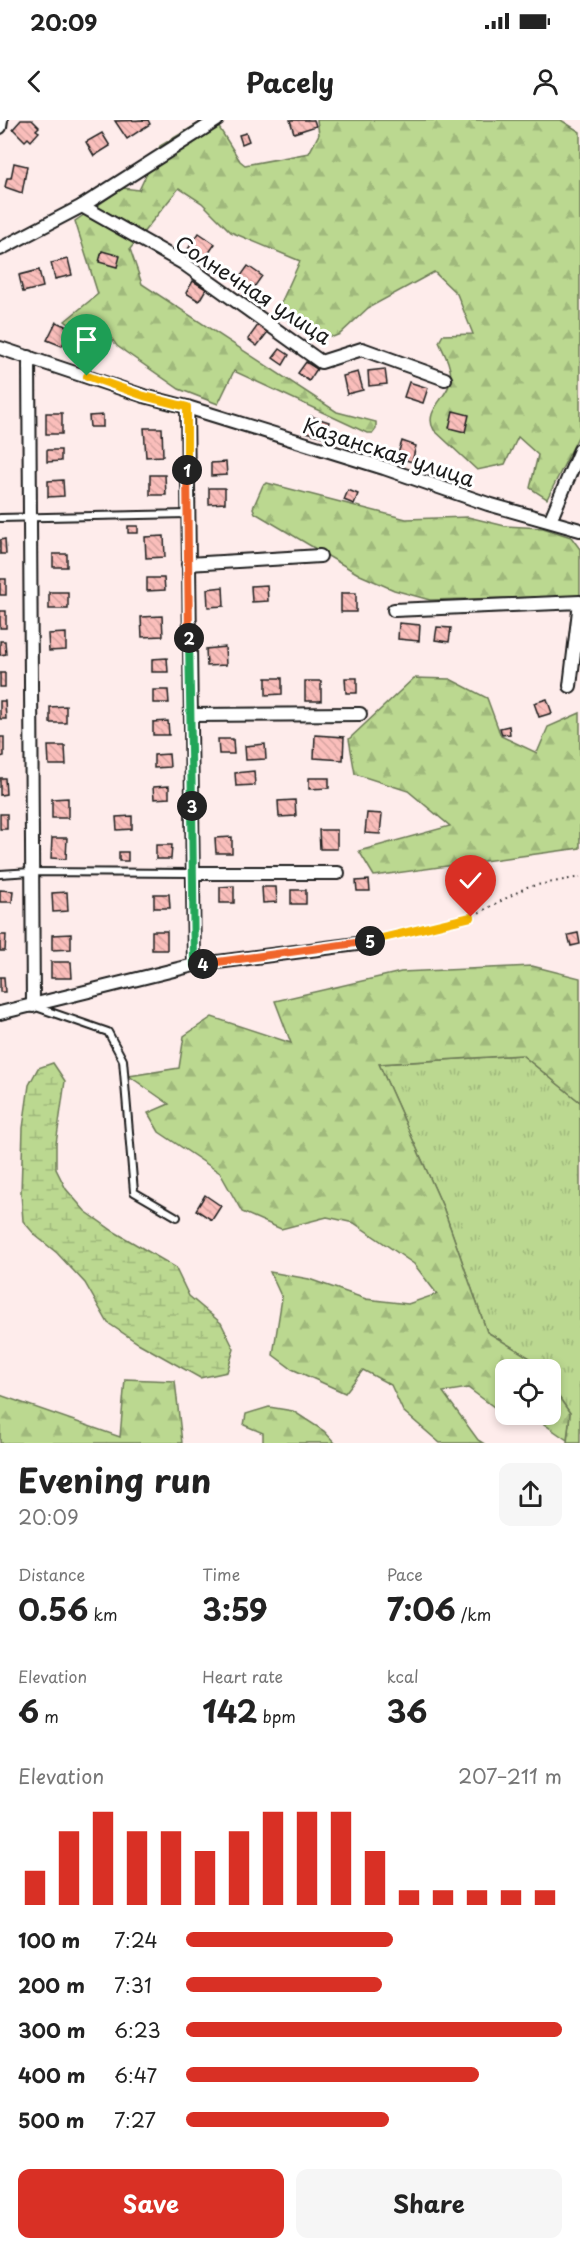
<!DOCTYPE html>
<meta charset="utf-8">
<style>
:root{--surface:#fff;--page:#f6f6f6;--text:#222;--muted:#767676;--accent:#d93025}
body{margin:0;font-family:"Playpen Sans",sans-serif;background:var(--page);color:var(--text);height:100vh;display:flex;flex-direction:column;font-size:22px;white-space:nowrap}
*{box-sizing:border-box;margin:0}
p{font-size:20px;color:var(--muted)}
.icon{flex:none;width:33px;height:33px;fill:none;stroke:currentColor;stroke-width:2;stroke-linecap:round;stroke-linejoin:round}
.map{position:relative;height:1323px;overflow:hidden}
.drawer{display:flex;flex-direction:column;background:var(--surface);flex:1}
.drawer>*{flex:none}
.tools{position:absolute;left:495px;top:1239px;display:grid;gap:12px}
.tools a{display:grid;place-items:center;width:66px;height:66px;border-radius:12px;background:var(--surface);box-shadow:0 3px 9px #0003;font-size:30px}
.pin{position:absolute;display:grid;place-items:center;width:51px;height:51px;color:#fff;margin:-62px -26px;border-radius:50% 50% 50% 0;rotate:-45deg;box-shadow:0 0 6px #0007}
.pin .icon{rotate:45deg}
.km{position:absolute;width:30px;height:30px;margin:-15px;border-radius:50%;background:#222;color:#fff;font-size:16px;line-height:30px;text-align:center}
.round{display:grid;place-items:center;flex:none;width:63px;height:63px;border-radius:12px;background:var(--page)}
.headline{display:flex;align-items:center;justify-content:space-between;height:102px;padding:0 18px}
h1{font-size:33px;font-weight:700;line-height:45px}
.figures{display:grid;grid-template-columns:repeat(3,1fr);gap:9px;height:102px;padding:6px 18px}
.figures div{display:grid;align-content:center}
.figures b{font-size:30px;font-weight:700}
.figures small{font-size:16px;font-weight:400}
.figures p{font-size:16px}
.chart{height:168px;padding:12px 18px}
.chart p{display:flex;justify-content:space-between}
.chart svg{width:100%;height:108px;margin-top:6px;stroke:var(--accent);stroke-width:6}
.button{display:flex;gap:12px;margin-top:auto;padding:12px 18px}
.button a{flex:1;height:69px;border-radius:12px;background:var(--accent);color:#fff;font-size:24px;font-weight:700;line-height:69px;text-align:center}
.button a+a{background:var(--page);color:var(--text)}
ul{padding:0 18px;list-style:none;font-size:20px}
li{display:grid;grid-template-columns:96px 72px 1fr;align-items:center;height:45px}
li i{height:15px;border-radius:8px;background:var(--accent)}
.status{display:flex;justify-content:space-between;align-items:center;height:42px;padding:0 30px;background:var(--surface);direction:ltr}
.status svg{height:16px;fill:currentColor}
header{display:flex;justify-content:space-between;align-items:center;height:78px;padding:0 18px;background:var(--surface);font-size:27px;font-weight:700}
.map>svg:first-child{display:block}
.grass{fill:url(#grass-tufts);stroke:#6c7a56;stroke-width:1.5}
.forest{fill:url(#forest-firs);stroke:#6c7a56;stroke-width:1.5}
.wetland{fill:url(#wetland-marsh);stroke:#6c7a56;stroke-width:1.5}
.building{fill:url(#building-back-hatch);stroke:#1c1c1c;stroke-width:1.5}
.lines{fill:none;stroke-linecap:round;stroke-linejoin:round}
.lane-casing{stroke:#1c1c1c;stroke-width:10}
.street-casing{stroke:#1c1c1c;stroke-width:16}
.path{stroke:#1c1c1c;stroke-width:2;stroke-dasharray:1.5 4.5;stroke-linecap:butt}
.lane{stroke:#fff;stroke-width:6}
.street{stroke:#fff;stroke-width:12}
.split-1-casing{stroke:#fff;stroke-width:12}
.split-2-casing{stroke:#fff;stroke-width:12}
.split-3-casing{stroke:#fff;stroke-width:12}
.split-4-casing{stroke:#fff;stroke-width:12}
.split-5-casing{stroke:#fff;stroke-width:12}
.split-6-casing{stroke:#fff;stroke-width:12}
.split-1{stroke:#f5b400;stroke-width:8}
.split-2{stroke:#f0652b;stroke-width:8}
.split-3{stroke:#22a559;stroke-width:8}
.split-4{stroke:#22a559;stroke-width:8}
.split-5{stroke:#f0652b;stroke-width:8}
.split-6{stroke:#f5b400;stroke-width:8}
.labels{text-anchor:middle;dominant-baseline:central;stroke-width:6;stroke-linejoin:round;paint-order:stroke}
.street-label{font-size:21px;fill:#1c1c1c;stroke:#fff}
</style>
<div class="status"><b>20:09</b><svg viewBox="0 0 49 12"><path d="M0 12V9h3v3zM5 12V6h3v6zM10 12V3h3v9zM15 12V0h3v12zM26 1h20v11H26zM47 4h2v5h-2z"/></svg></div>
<header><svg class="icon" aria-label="back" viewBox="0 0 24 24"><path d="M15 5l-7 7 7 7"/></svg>Pacely<svg class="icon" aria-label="person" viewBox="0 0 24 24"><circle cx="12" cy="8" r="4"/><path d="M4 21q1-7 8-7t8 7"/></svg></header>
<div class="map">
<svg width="580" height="1323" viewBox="0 0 580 1323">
<defs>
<pattern id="grass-tufts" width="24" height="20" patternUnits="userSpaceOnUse" patternTransform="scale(1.5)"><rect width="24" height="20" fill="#bbd890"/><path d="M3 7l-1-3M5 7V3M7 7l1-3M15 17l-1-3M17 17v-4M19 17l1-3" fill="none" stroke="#a0b97c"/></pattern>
<pattern id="forest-firs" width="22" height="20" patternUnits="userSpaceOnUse" patternTransform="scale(1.5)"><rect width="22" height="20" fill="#bbd890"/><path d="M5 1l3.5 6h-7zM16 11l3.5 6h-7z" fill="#a0b97c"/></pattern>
<pattern id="wetland-marsh" width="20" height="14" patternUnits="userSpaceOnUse" patternTransform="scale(1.5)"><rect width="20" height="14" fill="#bbd890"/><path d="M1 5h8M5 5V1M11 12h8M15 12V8" fill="none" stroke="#a0b97c"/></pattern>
<pattern id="building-back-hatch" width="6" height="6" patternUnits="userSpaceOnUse" patternTransform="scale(1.5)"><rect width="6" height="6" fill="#fabebb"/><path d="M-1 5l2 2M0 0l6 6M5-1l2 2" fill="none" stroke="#d6a3a0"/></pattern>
</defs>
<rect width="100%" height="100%" fill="#feeceb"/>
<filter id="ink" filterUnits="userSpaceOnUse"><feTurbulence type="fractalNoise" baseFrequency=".0167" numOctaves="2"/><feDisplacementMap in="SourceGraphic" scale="12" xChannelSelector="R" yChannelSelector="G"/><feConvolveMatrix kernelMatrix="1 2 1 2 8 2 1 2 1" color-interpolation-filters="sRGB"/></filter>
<g filter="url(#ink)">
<!-- grass -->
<path class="grass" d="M 522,935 L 580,982 L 580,1323 L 567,1323 L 570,1293 L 551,1266 L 550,1250 L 539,1249 L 530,1238 L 487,1212 L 443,1087 L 379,944 Z"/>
<!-- forest -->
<g class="forest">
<path d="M 317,0 L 561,0 L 580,12 L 580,313 L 547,379 L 530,368 L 538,335 L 518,317 L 505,344 L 477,350 L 434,310 C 422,291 450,276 451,258 C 451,245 444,233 439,222 L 443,215 L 473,214 L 457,174 L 434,152 L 368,188 L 340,214 L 333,217 L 279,196 L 277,192 L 300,141 L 231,112 L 202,83 L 179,68 L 130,129 L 142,164 L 337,292 L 376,302 L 376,309 L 373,313 L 367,313 L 234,251 L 218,284 L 179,269 L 117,226 L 101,203 C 89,204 74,210 65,201 L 98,174 L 75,101 L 123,68 L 139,70 L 160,26 L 199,3 L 215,1 L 240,41 L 245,45 L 309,33 L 319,14 Z"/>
<path d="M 267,363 L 406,399 L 468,397 L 505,406 L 543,408 L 571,417 L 580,429 L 580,476 L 430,480 L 394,470 L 360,455 L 255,393 L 253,388 L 263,365 Z"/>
<path d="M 414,558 L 450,559 L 487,578 L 501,616 L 537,633 L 548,607 L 580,593 L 580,728 L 374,756 L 359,731 L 450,706 L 408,671 L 355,654 L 349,619 Z"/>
<path d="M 532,846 L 580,858 L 580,982 L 522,935 L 379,944 L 443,1087 L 487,1212 L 530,1238 L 539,1249 L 506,1250 L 505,1295 L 468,1268 L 443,1272 L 478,1320 L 483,1323 L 440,1323 L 403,1291 L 391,1265 L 363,1250 L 345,1273 L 292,1249 L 273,1235 L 282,1178 L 270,1152 L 309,1159 L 366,1179 L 408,1184 L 437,1174 L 414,1144 L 354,1103 L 327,1097 L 281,1109 L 242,1092 L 220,1053 L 159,1012 L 148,993 L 169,984 L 129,956 L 179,948 L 184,916 L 212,897 L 291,923 L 275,881 L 401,852 Z"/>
<path d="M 125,1259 L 175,1261 L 182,1323 L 0,1323 L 0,1275 L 120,1317 Z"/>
<path d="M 551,1266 L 570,1293 L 567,1320 L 541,1302 L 538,1295 L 550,1294 Z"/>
<path d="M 269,1287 L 293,1291 L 324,1311 L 335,1323 L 263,1323 L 263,1313 L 244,1305 L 246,1294 Z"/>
</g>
<!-- wetland -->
<path class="wetland" d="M 53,943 L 65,961 L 56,1024 L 56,1049 L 66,1069 L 85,1091 L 113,1111 L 175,1147 L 189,1176 L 221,1203 L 234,1229 L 227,1252 L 200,1258 L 138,1223 L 108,1203 L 85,1163 L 57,1133 L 36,1116 L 23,1101 L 21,1073 L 23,1008 L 29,965 L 38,948 Z"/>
<!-- building -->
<g class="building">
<path d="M 21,0 L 32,0 L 39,7 L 36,10 L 39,12 L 31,21 L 28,18 L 25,21 L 13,9 Z"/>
<path d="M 148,0 L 150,4 L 127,19 L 115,1 Z"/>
<path d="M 290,0 L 314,0 L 316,6 L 294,13 Z"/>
<path d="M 102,13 L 110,26 L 94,36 L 86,22 Z"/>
<path d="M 246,13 L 249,21 L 242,24 L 239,15 Z"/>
<path d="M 14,43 L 27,46 L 22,73 L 5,67 L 7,58 L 11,58 Z"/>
<path d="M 199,113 L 215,124 L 204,140 L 188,129 Z"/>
<path d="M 102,131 L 120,136 L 117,147 L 99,142 Z"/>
<path d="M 68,139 L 72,155 L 55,159 L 51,143 Z"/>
<path d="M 248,146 L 262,156 L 252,170 L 238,160 Z"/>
<path d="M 39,150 L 43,167 L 23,172 L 19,155 Z"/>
<path d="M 193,161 L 206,169 L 199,181 L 186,173 Z"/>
<path d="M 261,201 L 271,208 L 257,226 L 248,219 Z"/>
<path d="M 56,202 L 70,208 L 62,226 L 47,220 Z"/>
<path d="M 84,212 L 98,218 L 89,237 L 75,230 Z"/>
<path d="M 280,229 L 289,235 L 283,245 L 273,238 Z"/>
<path d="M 306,242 L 317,249 L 309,261 L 298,253 Z"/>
<path d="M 385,249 L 387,264 L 369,266 L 368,251 Z"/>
<path d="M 358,252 L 363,270 L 347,274 L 343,256 Z"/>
<path d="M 409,262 L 428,268 L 423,283 L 404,277 Z"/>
<path d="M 453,291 L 469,295 L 465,312 L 449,308 Z"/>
<rect x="46" y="293" width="16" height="21"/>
<path d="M 103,295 L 103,307 L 90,307 L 89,296 Z"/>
<path d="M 310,296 L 329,302 L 325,317 L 306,312 Z"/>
<path d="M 144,308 L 162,308 L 163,336 L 146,337 Z"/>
<path d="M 402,321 L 416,326 L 412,342 L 397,337 Z"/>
<path d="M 47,330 L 61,330 L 61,341 L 47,342 Z"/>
<path d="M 226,342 L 227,355 L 211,356 L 211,343 Z"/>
<path d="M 150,355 L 165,355 L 166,375 L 150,375 Z"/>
<path d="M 63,360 L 64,376 L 48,377 L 48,361 Z"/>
<path d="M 209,368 L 225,368 L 225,383 L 209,384 Z"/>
<path d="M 348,370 L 358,374 L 354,384 L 344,380 Z"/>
<rect x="128" y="406" width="10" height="7"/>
<path d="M 164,416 L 165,437 L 146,438 L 145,417 Z"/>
<path d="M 5,419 L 6,434 L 0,434 L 0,420 Z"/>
<rect x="53" y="434" width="14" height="13"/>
<path d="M 147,458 L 164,458 L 165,470 L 147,471 Z"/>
<rect x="0" y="459" width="6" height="16"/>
<path d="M 267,465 L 268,481 L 252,482 L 251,466 Z"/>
<path d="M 223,467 L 224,486 L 208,487 L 207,469 Z"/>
<rect x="49" y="472" width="19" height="17"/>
<rect x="341" y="473" width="15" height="19"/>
<rect x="0" y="491" width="6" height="17"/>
<path d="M 162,496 L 163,516 L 142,517 L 141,497 Z"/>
<path d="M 399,503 L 420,505 L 419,521 L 398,519 Z"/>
<path d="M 437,507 L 451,508 L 449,522 L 435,520 Z"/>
<path d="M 66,513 L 66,530 L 49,531 L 48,514 Z"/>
<path d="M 0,521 L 5,521 L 6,534 L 0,535 Z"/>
<path d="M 225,527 L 226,545 L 207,546 L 206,529 Z"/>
<path d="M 167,538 L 168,552 L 152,552 L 152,539 Z"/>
<rect x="0" y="553" width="5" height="14"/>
<path d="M 266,558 L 282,558 L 282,574 L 266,575 Z"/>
<path d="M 345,558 L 357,558 L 357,573 L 346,573 Z"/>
<rect x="305" y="561" width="16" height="20"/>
<path d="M 153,570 L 168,570 L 169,583 L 153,583 Z"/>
<path d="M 547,579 L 552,593 L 539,597 L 534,583 Z"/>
<path d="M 0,581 L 5,581 L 6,599 L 0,599 Z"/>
<path d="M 66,586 L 66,603 L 50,603 L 50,587 Z"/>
<path d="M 168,601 L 169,615 L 153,615 L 153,602 Z"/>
<path d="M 509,606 L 510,614 L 502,615 L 500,608 Z"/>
<path d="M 315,615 L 344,617 L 343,640 L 314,638 Z"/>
<path d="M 0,617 L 4,617 L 4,636 L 0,637 Z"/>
<path d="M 218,619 L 233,619 L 234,634 L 219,634 Z"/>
<path d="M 265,624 L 266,639 L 246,640 L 245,626 Z"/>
<path d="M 48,626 L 65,626 L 66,645 L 49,645 Z"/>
<path d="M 169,634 L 170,647 L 154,648 L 154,635 Z"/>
<path d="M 254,651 L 255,665 L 236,666 L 235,653 Z"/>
<path d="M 0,658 L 5,658 L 6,674 L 0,675 Z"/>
<path d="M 309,658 L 329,658 L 329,668 L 309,669 Z"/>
<path d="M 169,666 L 169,678 L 154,679 L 153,667 Z"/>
<path d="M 68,678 L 68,698 L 52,698 L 52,679 Z"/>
<path d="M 295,680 L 296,696 L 279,697 L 278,681 Z"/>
<path d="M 367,693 L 382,694 L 380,714 L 365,713 Z"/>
<rect x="0" y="694" width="7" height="15"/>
<path d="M 132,696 L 132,709 L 117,710 L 116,697 Z"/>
<path d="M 319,710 L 337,710 L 337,729 L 320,729 Z"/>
<path d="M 232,717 L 232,733 L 216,733 L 215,718 Z"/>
<path d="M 52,718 L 67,718 L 66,739 L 51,738 Z"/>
<path d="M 156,725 L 172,725 L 171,739 L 156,739 Z"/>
<rect x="119" y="732" width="9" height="9"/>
<path d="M 369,760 L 370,771 L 357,771 L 356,761 Z"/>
<path d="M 234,766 L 234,783 L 220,783 L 220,767 Z"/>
<path d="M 262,767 L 276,767 L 277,782 L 263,783 Z"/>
<path d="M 0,770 L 13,771 L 12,782 L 0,782 Z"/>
<rect x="291" y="770" width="15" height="14"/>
<path d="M 67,772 L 68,791 L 53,792 L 52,773 Z"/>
<path d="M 154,774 L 169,774 L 170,788 L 154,788 Z"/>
<rect x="152" y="811" width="15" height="19"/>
<path d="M 578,813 L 580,824 L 571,826 L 568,815 Z"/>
<path d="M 71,814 L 71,829 L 52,830 L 52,815 Z"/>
<path d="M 0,815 L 6,815 L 5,831 L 0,831 Z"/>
<path d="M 51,842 L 71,842 L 72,858 L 51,858 Z"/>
<path d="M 0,857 L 4,857 L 5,872 L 0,872 Z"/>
<path d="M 205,1075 L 221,1086 L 212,1100 L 196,1090 Z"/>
</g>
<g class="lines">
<!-- lane casing -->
<g class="lane-casing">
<g id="lane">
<path d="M 0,398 L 187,394"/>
<path d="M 0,754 L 31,752 L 193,753"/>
<path d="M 36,887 L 108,912 L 123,940 L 134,1072 L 177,1097"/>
</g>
</g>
<!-- street casing -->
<g class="street-casing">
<g id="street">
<path d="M 0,7 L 1,0"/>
<path d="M 82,86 L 183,143 L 321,242 L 362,229 L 445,259"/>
<path d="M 0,129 L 82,86 L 217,0"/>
<path d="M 0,228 L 144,276 L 187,287 L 384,348 L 488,384 L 580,410"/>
<path d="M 29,237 L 33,886"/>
<path d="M 187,287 L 194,845"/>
<path d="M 550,401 L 580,330"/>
<path d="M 188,444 L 320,436"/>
<path d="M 394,490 L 580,482 L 570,566"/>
<path d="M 191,595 L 360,594"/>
<path d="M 193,753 L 338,753"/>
<path d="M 0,893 L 194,845 L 357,824"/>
</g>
</g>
<!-- path -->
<path class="path" d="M 369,821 L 471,797 L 527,767 L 580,757"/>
<!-- lane -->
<use href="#lane" class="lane"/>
<!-- street -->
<use href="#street" class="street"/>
</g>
</g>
<g class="lines" filter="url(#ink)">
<!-- split-1 casing -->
<g class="split-1-casing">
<path id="split-1" d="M 87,256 L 144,276 L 187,287 L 187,350"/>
</g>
<!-- split-2 casing -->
<g class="split-2-casing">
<path id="split-2" d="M 187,350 L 189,518"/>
</g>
<!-- split-3 casing -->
<g class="split-3-casing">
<path id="split-3" d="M 189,518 L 192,686"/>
</g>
<!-- split-4 casing -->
<g class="split-4-casing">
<path id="split-4" d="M 192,686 L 194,845 L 203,844"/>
</g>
<!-- split-5 casing -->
<g class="split-5-casing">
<path id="split-5" d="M 203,844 L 370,821"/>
</g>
<!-- split-6 casing -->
<g class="split-6-casing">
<path id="split-6" d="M 370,821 L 471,797"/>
</g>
<!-- split-1 -->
<use href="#split-1" class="split-1"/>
<!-- split-2 -->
<use href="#split-2" class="split-2"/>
<!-- split-3 -->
<use href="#split-3" class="split-3"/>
<!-- split-4 -->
<use href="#split-4" class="split-4"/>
<!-- split-5 -->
<use href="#split-5" class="split-5"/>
<!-- split-6 -->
<use href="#split-6" class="split-6"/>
</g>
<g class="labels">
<!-- street labels -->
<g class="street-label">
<text transform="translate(254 169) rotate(33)">Солнечная улица</text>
<text transform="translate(389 331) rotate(18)">Казанская улица</text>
</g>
</g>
</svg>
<div class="tools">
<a><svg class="icon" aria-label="locate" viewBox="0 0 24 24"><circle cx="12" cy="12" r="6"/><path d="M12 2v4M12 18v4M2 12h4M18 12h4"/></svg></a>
</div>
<div class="pin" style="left:87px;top:256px;background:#1e9e55"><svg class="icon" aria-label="arrive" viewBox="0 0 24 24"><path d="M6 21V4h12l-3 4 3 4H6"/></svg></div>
<div class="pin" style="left:471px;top:797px;background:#d93025"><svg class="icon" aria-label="check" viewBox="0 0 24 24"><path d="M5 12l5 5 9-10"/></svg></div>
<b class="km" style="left:187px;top:350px">1</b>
<b class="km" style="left:189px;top:518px">2</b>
<b class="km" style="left:192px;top:686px">3</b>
<b class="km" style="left:203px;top:844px">4</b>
<b class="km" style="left:370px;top:821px">5</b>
</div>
<section class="drawer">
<div class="headline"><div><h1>Evening run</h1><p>20:09</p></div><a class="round"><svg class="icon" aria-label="share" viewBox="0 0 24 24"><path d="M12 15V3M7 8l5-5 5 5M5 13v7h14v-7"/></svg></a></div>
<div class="figures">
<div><p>Distance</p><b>0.56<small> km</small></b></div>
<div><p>Time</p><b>3:59</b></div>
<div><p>Pace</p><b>7:06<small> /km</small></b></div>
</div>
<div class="figures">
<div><p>Elevation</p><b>6<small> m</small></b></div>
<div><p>Heart rate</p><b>142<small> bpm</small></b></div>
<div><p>kcal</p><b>36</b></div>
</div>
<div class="chart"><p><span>Elevation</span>207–211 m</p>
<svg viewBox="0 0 160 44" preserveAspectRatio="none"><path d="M5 44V30M15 44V14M25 44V6M35 44V14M45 44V14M55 44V22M65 44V14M75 44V6M85 44V6M95 44V6M105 44V22M115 44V38M125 44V38M135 44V38M145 44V38M155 44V38"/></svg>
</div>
<ul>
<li><b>100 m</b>7:24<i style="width:55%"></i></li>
<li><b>200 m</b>7:31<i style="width:52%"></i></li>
<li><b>300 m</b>6:23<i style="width:100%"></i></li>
<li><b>400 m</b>6:47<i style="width:78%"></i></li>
<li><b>500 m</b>7:27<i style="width:54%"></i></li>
</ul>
<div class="button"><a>Save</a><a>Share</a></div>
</section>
